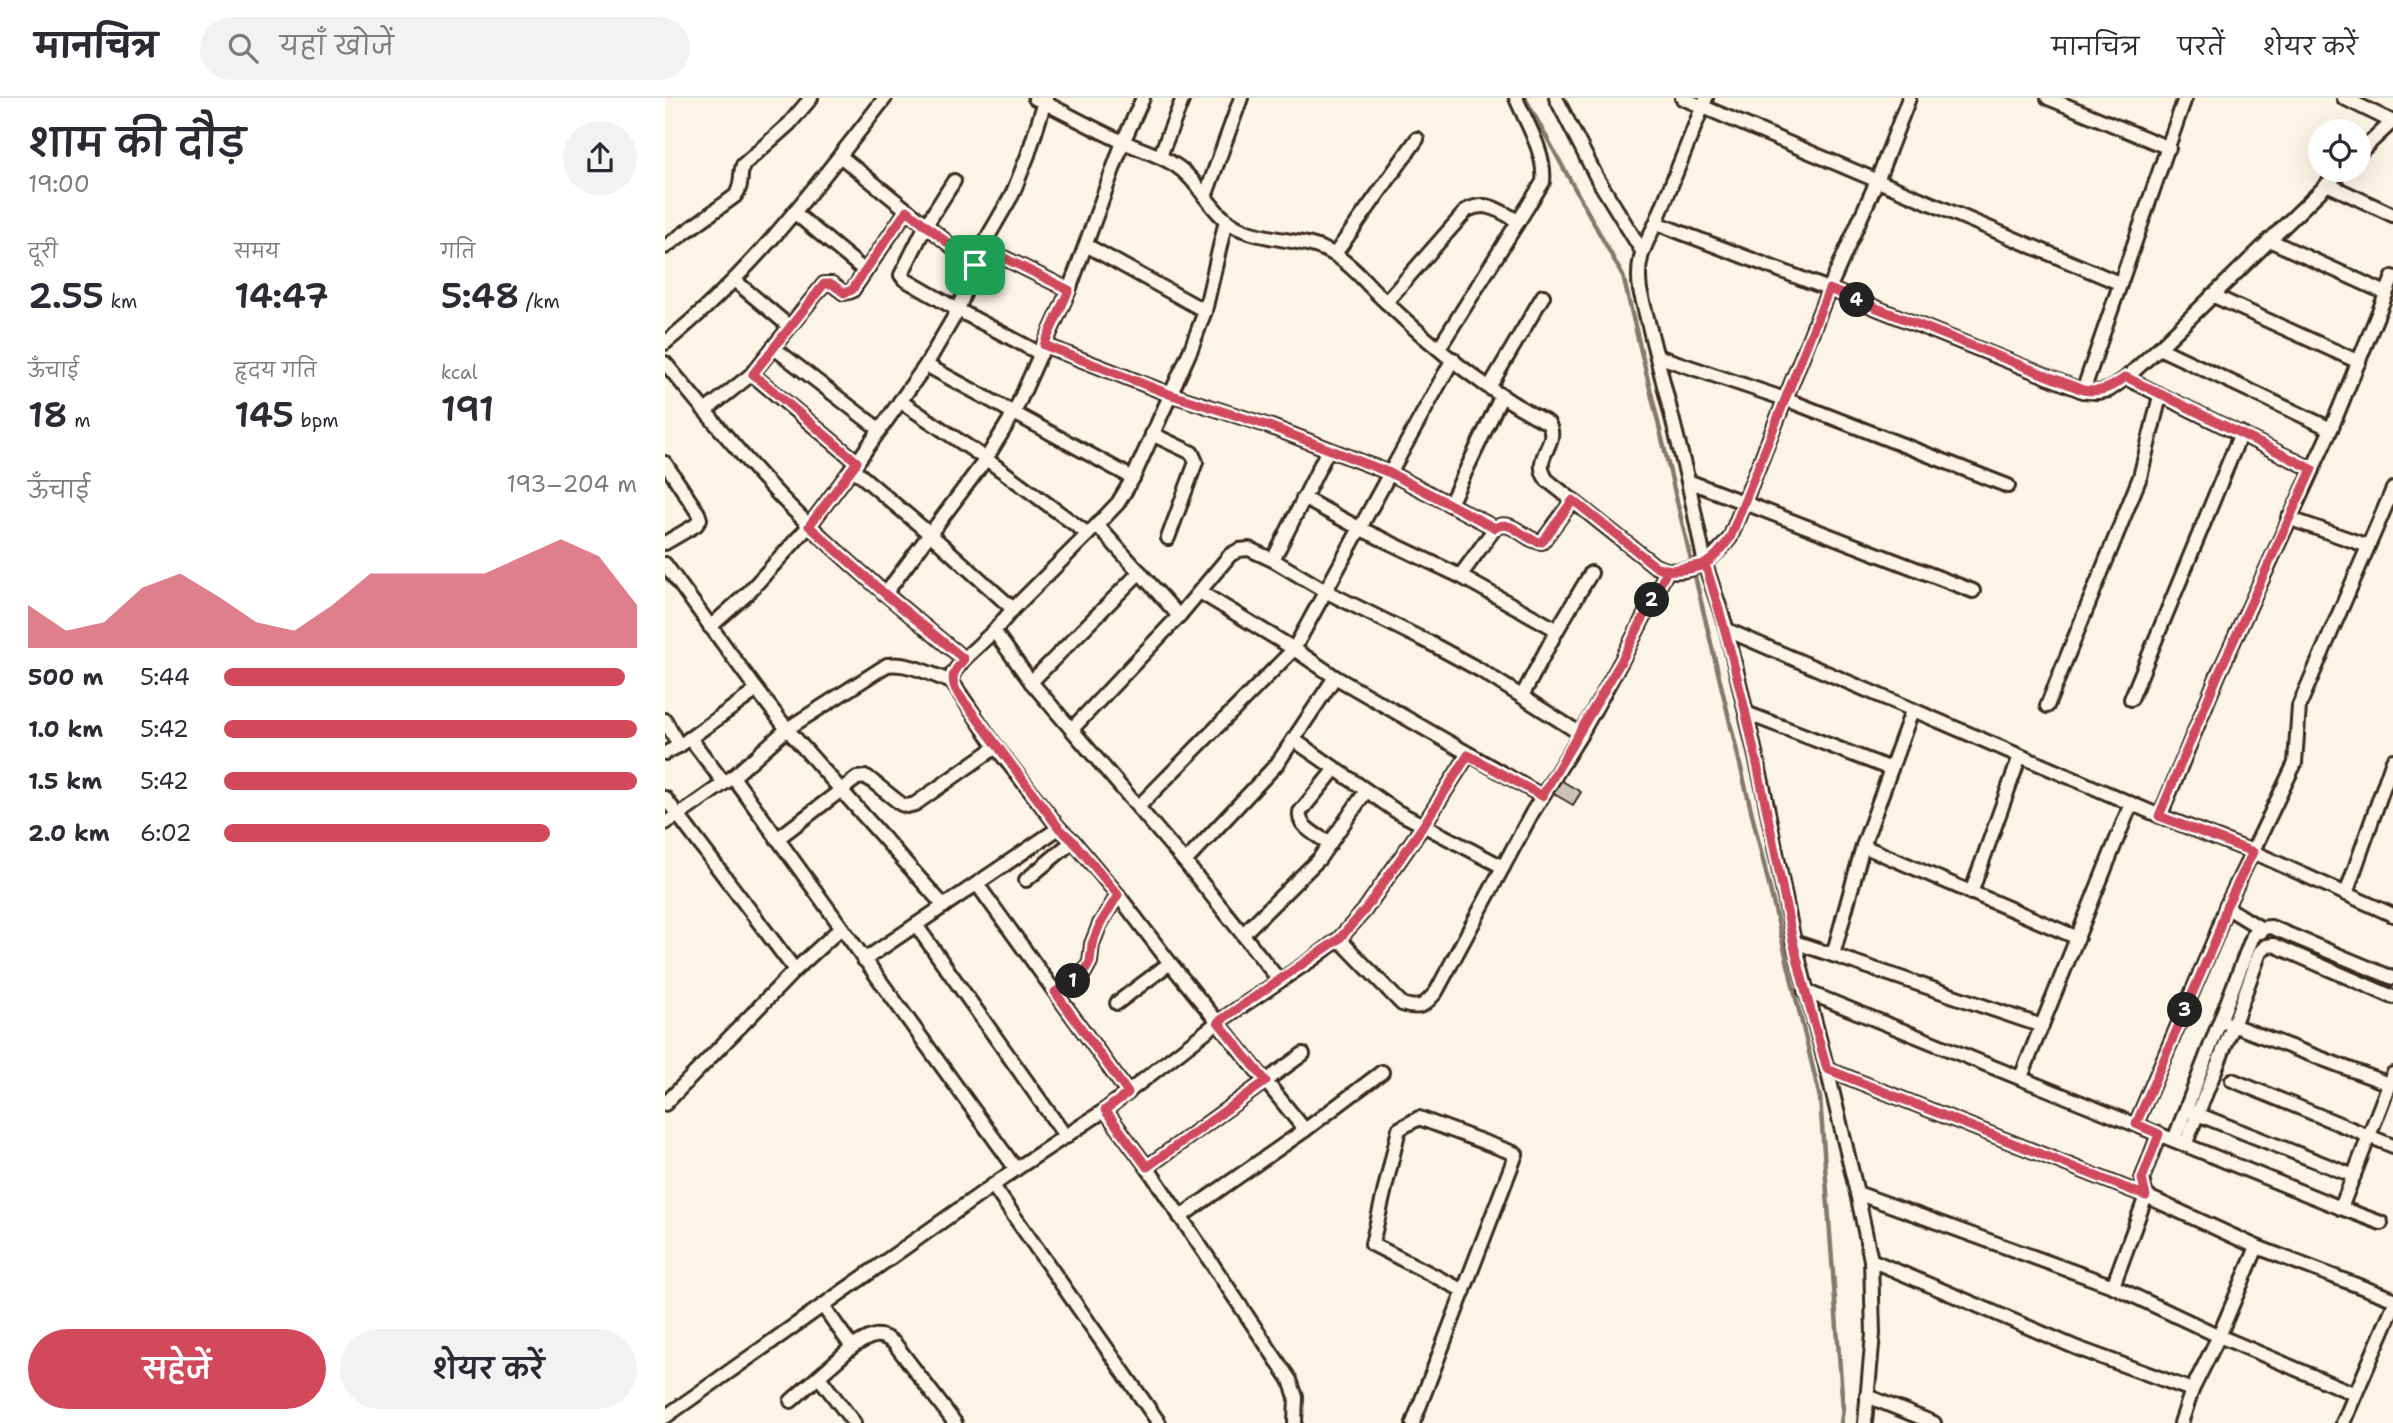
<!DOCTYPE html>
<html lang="hi">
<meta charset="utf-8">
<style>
:root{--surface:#fff;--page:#f2f2f3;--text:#2b2b33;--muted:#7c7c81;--line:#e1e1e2;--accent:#d1495b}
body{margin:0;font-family:"Shantell Sans","Playpen Sans Deva",sans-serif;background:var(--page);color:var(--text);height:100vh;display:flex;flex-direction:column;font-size:26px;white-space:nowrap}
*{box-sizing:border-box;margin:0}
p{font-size:23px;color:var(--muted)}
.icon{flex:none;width:38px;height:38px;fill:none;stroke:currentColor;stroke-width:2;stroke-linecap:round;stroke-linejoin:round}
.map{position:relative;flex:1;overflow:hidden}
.side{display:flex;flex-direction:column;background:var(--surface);width:665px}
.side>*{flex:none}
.fabs{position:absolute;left:1643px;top:21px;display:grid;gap:14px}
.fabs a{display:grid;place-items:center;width:63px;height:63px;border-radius:50%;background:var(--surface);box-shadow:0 7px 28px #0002;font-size:35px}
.pin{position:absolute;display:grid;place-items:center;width:60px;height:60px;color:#fff;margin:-30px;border-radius:14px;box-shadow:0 4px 10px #0006}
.km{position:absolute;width:35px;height:35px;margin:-18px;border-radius:50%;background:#222;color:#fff;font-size:19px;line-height:35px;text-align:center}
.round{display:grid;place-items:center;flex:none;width:74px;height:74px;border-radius:37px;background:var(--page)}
.headline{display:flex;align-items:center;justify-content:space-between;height:119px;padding:0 28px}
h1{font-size:38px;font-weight:600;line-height:52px}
.figures{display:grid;grid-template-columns:repeat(3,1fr);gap:10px;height:119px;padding:7px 28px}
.figures div{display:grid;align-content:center}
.figures b{font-size:35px;font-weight:600}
.figures small{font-size:19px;font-weight:400}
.figures p{font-size:19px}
.chart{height:196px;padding:14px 28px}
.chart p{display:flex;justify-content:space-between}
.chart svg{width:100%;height:126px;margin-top:7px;fill:var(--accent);opacity:.7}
.cta{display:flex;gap:14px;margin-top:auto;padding:14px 28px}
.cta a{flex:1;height:80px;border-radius:42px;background:var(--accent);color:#fff;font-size:28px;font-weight:600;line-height:80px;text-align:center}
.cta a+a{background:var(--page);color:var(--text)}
ul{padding:0 28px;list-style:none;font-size:23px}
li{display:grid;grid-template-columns:112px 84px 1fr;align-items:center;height:52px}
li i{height:18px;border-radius:9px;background:var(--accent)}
header{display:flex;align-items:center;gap:42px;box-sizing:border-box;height:98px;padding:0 35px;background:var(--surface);border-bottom:2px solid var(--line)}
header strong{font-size:33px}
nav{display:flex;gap:38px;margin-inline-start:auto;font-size:24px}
.search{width:490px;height:63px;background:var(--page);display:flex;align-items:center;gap:18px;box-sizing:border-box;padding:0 24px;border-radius:38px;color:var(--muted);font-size:26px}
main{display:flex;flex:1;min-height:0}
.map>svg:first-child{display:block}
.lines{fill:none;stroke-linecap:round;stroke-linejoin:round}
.stream{stroke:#85796b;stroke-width:4.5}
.building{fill:#ccc2b3;stroke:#3b2a1e;stroke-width:2}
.minor-casing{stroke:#3b2a1e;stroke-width:18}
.minor{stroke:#fcf5e5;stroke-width:12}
.route-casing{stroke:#fff;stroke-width:14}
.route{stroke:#d1495b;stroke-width:9}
</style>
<header>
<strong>मानचित्र</strong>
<div class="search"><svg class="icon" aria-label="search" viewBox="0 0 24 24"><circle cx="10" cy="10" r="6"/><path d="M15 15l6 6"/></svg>यहाँ खोजें</div>
<nav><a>मानचित्र</a><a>परतें</a><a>शेयर करें</a></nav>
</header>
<main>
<section class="side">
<div class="headline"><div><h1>शाम की दौड़</h1><p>19:00</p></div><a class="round"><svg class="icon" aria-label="share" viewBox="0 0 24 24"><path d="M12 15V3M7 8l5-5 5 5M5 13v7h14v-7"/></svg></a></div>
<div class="figures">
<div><p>दूरी</p><b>2.55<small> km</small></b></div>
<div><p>समय</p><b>14:47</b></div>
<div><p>गति</p><b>5:48<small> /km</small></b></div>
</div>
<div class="figures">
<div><p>ऊँचाई</p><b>18<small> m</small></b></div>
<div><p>हृदय गति</p><b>145<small> bpm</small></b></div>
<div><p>kcal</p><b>191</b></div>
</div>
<div class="chart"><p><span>ऊँचाई</span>193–204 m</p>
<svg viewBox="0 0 160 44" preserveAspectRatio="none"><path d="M0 44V29L10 38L20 35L30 23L40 18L50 26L60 35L70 38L80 29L90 18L100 18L110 18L120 18L130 12L140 6L150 12L160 29V44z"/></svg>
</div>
<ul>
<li><b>500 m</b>5:44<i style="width:97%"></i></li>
<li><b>1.0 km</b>5:42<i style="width:100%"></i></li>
<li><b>1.5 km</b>5:42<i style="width:100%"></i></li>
<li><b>2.0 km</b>6:02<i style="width:79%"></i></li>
</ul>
<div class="cta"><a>सहेजें</a><a>शेयर करें</a></div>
</section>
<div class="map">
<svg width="1728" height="1325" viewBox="0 0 1728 1325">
<rect width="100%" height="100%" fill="#fcf5e5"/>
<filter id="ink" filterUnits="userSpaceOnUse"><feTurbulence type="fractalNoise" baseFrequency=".0143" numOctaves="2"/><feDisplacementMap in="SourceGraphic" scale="14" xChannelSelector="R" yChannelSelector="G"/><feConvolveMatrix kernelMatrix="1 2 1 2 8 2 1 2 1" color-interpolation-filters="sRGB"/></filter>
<g filter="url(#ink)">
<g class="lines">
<!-- stream -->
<path class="stream" d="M 860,0 L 958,178 L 1144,954 L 1155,1000 L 1178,1311 L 1176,1325"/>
</g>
<!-- building -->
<path class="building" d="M 892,680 L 916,694 L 908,707 L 884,693 Z"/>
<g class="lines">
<!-- minor casing -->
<g class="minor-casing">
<g id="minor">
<path d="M 370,0 C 399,14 427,30 456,43 C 474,51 493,56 510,67 C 537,84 546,120 578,132 C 607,144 643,140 670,157 C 690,169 704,189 721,204 C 769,250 824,295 883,325 C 896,346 865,359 882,382 L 990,468 C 1021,482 1046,464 1065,440 L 1164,191 L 1212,83 L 1244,0"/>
<path d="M 891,0 L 932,80 L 977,153"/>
<path d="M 1017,0 L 1454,185"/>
<path d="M 1041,0 L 991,125 L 1164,191 L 1418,293 L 1520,0"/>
<path d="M 1383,0 L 1504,50"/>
<path d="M 1679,0 L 1728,24"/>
<path d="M 1694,55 L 1728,23"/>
<path d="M 175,58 L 310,167"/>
<path d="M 495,58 L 518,0"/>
<path d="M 289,83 L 261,127 L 236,177 L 239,181 L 293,212 L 376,256"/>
<path d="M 1662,86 L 1728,117"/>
<path d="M 540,99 L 576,0"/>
<path d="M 130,115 L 200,173"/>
<path d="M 991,125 C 978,151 971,163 975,192 L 1023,383 L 1040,466 L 1062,532 L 1081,615 L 1098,689 L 1129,844 L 1162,971 L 1192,1095 L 1206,1162 L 1208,1236 L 1200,1325"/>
<path d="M 1604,142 L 1721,195"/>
<path d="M 421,147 L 540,213"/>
<path d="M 0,149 L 70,98 C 78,88 74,78 78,67 L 124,26 L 146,0"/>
<path d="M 670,156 L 752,41"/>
<path d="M 69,182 L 125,229"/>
<path d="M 404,192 L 458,44 L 478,0"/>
<path d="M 1547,197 L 1694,264"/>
<path d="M 721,204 L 802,112 C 823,102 834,113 853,123"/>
<path d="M 0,245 C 86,176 152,87 220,0"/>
<path d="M 379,247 L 504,296 L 604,328 L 725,375 L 629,551 L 473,709"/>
<path d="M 109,250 L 215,332"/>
<path d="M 774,250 L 878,84 C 881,56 862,26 851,0"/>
<path d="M 1494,250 L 1666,331"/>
<path d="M 992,258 L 1120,301 L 1343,388"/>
<path d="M 788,261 L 725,375 L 830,430"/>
<path d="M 0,265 C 47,321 92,378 145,428 C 194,475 246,518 299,561"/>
<path d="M 261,267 L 468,380"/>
<path d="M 87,276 L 192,364"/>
<path d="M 1461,280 L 1647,371"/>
<path d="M 825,288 L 878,198"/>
<path d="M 1418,293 L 1432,294 L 1444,292 L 1461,280 L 1494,250 L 1677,72"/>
<path d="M 235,303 L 321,361 L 423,436"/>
<path d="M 40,313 L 87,276 L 159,186 L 167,186 L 179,195 L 187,193 L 242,112"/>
<path d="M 487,336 L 527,355 L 531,364 L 503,440"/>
<path d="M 0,365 L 33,415 L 35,421 L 31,427 L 0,445"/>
<path d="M 187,370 L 266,437 L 348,511"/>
<path d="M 1023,383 L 1308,493"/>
<path d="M 638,400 L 694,430 L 795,478 L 892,532"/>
<path d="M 785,406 L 837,297"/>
<path d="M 1623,420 L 1703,448"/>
<path d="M 432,427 L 514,518"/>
<path d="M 608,462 L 663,352"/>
<path d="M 0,466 L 92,592 L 122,631 L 279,808"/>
<path d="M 795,478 L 830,430 C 847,419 860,444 877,444 L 908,402"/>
<path d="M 535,494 L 629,551 L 670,579 L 877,698"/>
<path d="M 220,496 L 321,361 L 350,313 L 404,192 L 317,149"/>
<path d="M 45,529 L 82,496 L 144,428 L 192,364 L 261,267 L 293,212 L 317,149 L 347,97 L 363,57 L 381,0"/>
<path d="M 1062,532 L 1495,718 L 1588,754 L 1728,817"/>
<path d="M 329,533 L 366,584 L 520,764 L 614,882"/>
<path d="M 287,584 L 331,649 L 394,730 L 408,743 L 453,797 L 505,865 L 640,1032"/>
<path d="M 366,584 L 475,474"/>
<path d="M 857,598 L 892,532 L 926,475"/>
<path d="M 1466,601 L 1576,335"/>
<path d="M 1382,608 L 1475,379 L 1495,298"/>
<path d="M 1081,615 L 1226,671"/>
<path d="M 0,622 L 14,648 L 0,655"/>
<path d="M 407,631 L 514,518 L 565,457 L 574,452 L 584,451 L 608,462 L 662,494 L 765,545 L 815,572 L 916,636"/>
<path d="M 25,640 L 59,685"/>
<path d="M 629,642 L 731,713 L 838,769"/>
<path d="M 14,648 L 92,592"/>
<path d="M 68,679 L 351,1071"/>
<path d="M 0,700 L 130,872"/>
<path d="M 1495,718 L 1553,577 L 1666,331 L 1728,179"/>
<path d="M 0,725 L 14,717 L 68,679 L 122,631 L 222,567 C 244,564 267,577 287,584 L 288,575 L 299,561 L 329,533 L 348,511 L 432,427 L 453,405 L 468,380 L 526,251 L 540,213 L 561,122"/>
<path d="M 112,741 L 192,680 L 202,679 L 236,706 L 242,708 L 250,706 L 331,649"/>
<path d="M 665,746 C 654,738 632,729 635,714 L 670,671"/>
<path d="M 1198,748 L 1413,840"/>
<path d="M 520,764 L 612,666 L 670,579"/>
<path d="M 361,782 L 408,743"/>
<path d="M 312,786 L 463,995"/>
<path d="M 1306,795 L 1355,658"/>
<path d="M 1681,796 L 1728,662"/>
<path d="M 1561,809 L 1595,830 L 1596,834"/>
<path d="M 251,827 L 401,1039"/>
<path d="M 578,836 L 654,761 L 701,693"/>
<path d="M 674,841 L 737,906 C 755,912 759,908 771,894 L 867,715 L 916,636 L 957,562 L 1002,473"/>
<path d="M 1129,844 L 1168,857 L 1198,748 L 1247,613"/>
<path d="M 1601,848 L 1609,847 L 1728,899"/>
<path d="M 1168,857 L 1377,928"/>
<path d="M 199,862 L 394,730"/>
<path d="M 1140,893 L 1676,1110 L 1716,1125"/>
<path d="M 390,894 L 419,875 L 425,864 L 427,846 L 435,826 L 453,797"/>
<path d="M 452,905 L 505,865"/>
<path d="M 1562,925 L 1724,986"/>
<path d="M 1162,971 L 1481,1098 L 1592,1149 L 1728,1201"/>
<path d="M 1356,979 L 1466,706"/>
<path d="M 1567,982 L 1728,1048"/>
<path d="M 0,1006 L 130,872 L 176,830"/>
<path d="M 440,1012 L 482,1069 L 625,1282 L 631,1299 L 630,1325"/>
<path d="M 1527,1014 L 1689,1078"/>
<path d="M 1471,1026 L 1551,838 L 1561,809 L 1630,665 L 1634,608 L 1728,391"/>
<path d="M 1509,1042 L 1589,835 L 1595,830 L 1606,829 L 1728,880"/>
<path d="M 1520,1047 L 1568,928 L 1595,854 L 1601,848"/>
<path d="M 482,1069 L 638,956"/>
<path d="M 328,1088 L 494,1325"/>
<path d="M 1192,1095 L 1448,1188 L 1554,1238 L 1690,1296"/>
<path d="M 1676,1110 L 1728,976"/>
<path d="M 515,1119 L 640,1032 L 717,974"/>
<path d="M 1206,1162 L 1412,1250 L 1527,1292"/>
<path d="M 1448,1188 L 1481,1098 L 1477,1081 L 1494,1036"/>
<path d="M 158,1208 L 187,1249 C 204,1239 213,1231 230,1246 L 290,1325"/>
<path d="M 154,1279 L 189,1325"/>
<path d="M 1202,1298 L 1269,1325"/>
<path d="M 126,1303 L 187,1249"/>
<path d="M 0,1319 L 351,1071 L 440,1012 L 553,924 L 649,860 L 674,841 L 699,813 L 758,728 L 803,657"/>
<path d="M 748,1325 L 851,1056 L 754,1020 L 734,1031 L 707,1146 L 799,1193"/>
<path d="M 1516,1325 L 1527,1292 L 1554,1238 L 1592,1149"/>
<path d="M 1678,1325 L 1728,1209"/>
</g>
</g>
<!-- minor -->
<use href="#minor" class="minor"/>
</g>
</g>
<g class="lines" filter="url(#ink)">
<!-- route casing -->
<g class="route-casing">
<path id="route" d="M 310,167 L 242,112 L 187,192 L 179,195 L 167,186 L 159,186 L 88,276 L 192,364 L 144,428 L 220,496 L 299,561 C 289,573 284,579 292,594 L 394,730 L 408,743 L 453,797 L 435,826 L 427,846 L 425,864 L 419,875 L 390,894 L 463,995 L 440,1012 L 482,1069 L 601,983 L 553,924 L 674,841 L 699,813 L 758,728 L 803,657 L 877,698 L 957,562 L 1002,473 L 1040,466 C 1080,589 1102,716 1128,843 C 1138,886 1150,929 1162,971 L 1481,1098 L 1477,1081 L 1494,1036 L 1471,1026 L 1552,838 L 1561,809 L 1588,754 L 1494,718 L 1553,577 L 1647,371 L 1461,279 C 1445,290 1437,295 1418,292 L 1164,191 L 1065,440 C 1059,448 1051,460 1041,465 C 1026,474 1004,474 990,468 L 908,402 L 881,439 L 877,444 C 860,444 846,419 830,430 L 725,375 L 604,328 L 504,296 L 379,247 L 404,192 L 317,149 L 310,167"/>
</g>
<!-- route -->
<use href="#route" class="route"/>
</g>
</svg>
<div class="fabs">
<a><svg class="icon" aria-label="locate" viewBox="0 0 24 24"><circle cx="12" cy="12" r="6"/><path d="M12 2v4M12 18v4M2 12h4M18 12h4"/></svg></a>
</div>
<div class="pin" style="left:310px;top:167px;background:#1e9e55"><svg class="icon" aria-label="arrive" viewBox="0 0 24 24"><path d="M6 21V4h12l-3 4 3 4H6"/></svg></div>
<b class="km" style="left:408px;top:883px">1</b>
<b class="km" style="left:987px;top:502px">2</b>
<b class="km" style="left:1520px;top:912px">3</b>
<b class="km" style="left:1192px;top:202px">4</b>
</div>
</main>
